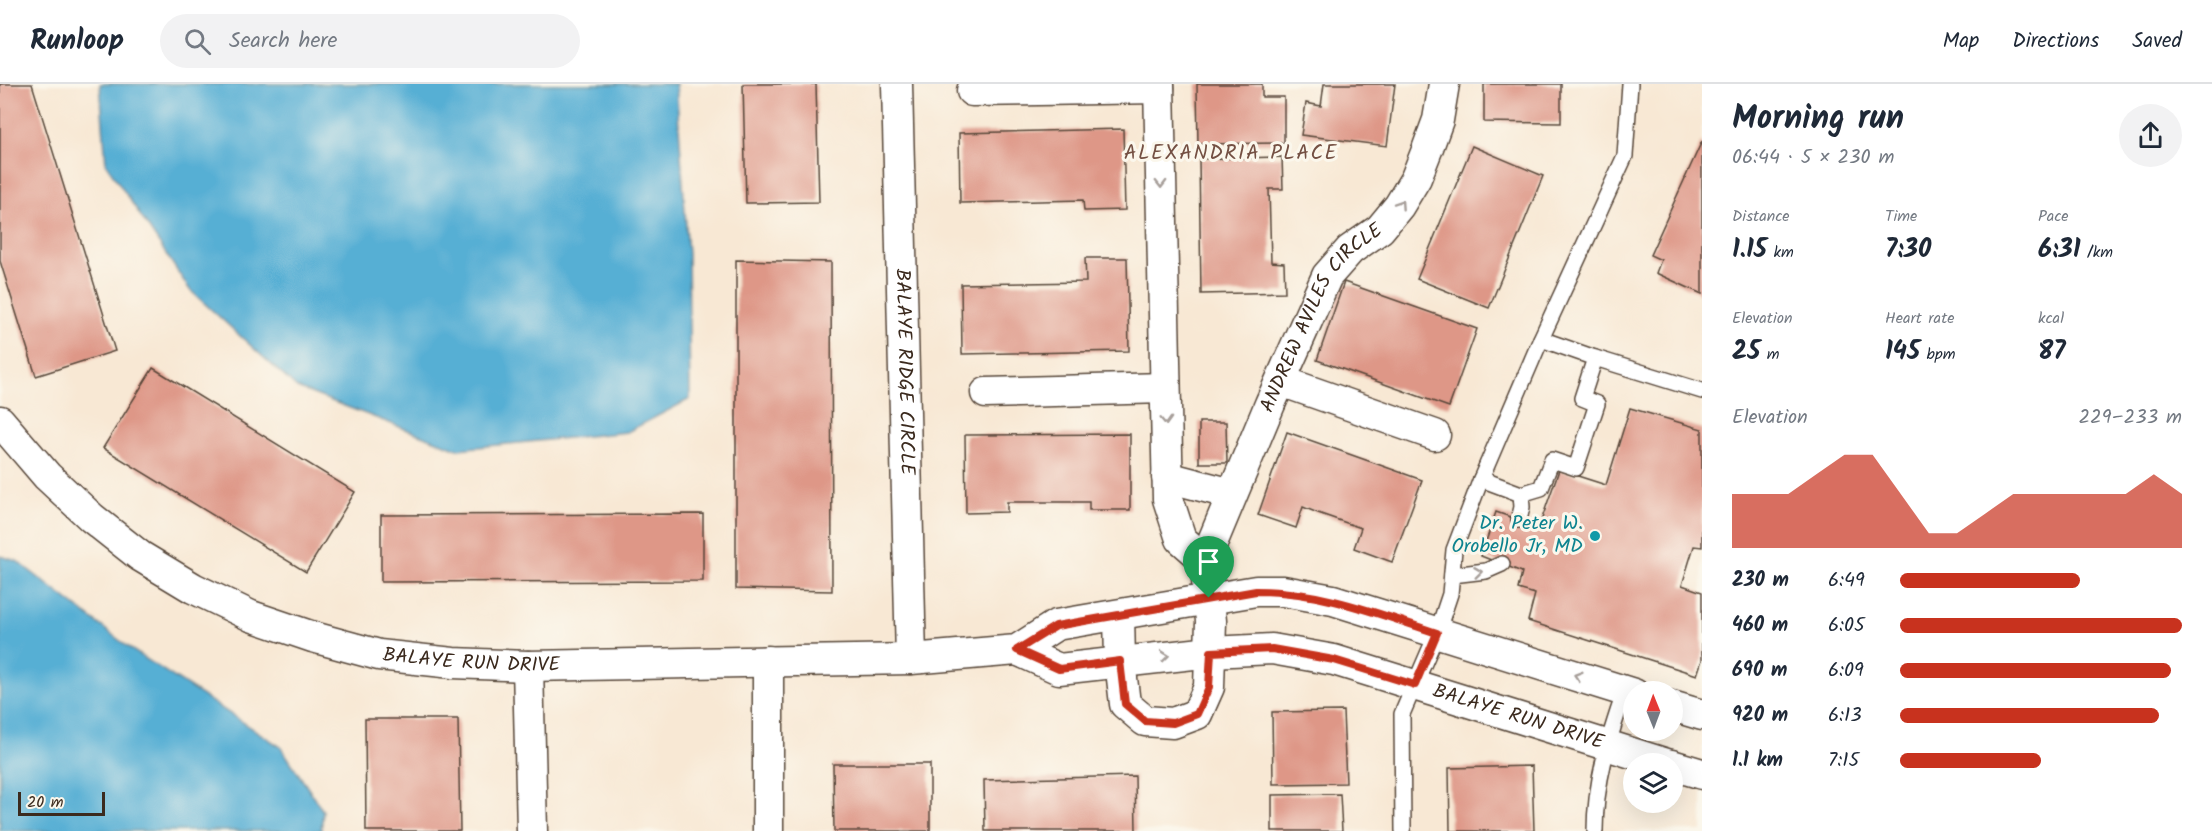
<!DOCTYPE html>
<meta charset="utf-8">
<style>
:root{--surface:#fff;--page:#f2f2f3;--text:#1f2937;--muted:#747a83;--line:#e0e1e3;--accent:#c8321e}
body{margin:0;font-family:Kalam,sans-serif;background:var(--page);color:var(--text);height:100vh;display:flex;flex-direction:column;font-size:22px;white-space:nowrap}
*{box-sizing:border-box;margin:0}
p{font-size:20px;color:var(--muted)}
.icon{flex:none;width:33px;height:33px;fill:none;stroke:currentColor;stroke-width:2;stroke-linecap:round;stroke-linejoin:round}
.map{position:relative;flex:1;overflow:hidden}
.details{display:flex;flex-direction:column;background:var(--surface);width:510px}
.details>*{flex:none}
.needle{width:39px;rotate:359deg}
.buttons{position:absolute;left:1623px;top:597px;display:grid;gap:12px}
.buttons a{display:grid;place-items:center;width:60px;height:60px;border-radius:50%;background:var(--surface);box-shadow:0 6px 24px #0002;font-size:30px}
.scale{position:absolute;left:18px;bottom:15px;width:87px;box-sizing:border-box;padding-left:6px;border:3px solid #3b2a1e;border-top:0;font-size:16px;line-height:21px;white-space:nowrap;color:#3b2a1e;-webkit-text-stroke:4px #fbf7ec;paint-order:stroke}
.pin{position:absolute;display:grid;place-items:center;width:51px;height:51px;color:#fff;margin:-62px -26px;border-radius:50% 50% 50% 0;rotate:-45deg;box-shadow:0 0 6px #0007}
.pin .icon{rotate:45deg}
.round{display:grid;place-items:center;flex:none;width:63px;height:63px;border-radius:32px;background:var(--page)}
.overview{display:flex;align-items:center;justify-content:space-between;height:102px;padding:0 30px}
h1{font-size:33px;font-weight:600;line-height:45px}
.metrics{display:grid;grid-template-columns:repeat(3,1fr);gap:9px;height:102px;padding:6px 30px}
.metrics div{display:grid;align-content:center}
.metrics b{font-size:26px;font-weight:600}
.metrics small{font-size:16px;font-weight:400}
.metrics p{font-size:16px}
.chart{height:168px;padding:12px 30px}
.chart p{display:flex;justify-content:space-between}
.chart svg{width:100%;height:108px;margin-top:6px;fill:var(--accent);opacity:.7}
ul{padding:0 30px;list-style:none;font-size:20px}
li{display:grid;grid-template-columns:96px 72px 1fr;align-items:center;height:45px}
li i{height:15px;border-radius:8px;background:var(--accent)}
header{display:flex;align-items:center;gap:36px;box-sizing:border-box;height:84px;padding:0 30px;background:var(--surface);border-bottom:2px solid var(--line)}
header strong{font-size:28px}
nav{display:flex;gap:33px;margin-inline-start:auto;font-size:21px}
.search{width:420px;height:54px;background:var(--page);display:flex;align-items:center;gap:15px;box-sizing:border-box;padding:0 21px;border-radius:33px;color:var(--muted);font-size:22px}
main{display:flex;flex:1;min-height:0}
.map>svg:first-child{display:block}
.water{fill:#57afd4;stroke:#496c79;stroke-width:1.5}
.building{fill:#de9787}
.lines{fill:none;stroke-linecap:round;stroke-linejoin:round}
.lane-casing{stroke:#574639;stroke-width:18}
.street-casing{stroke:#574639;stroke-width:33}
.lane{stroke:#fff;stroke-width:15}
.street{stroke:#fff;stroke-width:30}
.oneway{stroke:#a79f9a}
.route-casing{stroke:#fff;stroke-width:12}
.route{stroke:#c8321e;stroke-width:8}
.culture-dot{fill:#0f9aa8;stroke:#fbf7ec;stroke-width:2}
.labels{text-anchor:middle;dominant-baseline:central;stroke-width:6;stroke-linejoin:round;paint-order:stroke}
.street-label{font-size:20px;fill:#3b2a1e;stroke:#fbf7ec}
.culture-label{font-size:20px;fill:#0d838f;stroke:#fbf7ec;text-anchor:end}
.neighbourhood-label{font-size:21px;letter-spacing:1.5px;fill:#745043;stroke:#fbf7ec}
</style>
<header>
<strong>Runloop</strong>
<div class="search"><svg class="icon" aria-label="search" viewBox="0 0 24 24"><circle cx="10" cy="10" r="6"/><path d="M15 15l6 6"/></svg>Search here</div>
<nav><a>Map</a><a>Directions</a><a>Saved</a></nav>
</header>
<main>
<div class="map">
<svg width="1702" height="747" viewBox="0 0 1702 747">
<rect width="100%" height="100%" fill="#fbf7ec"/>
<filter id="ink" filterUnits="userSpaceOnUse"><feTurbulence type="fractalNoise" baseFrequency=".0167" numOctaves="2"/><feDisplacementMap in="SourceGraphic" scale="12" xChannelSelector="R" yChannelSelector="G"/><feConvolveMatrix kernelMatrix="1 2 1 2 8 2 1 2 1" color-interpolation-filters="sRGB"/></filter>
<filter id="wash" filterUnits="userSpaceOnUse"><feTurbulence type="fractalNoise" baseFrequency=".008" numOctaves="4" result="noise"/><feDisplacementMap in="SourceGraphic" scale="24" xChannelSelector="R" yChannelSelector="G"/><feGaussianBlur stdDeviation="1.35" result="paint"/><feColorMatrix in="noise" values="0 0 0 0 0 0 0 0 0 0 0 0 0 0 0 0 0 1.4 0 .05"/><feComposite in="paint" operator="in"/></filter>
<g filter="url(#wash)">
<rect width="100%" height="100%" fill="#f8e8d4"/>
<!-- water -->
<g class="water">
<path d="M 100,0 L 676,0 L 688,170 L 690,315 L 627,348 L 458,365 L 297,304 L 190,206 L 106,80 Z"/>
<path d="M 0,472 L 17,477 L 132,566 L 281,663 L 323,727 L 321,747 L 0,747 Z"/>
</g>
<g id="blocks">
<!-- building -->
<g class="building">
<path d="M 0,0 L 32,0 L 115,267 L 36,292 L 0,177 Z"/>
<path d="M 743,0 L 816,0 L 819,118 L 746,119 Z"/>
<path d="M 1197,0 L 1262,0 L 1262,13 L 1284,13 L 1284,59 L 1198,60 Z"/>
<path d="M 1324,0 L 1395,0 L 1387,62 L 1301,51 L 1306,19 L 1321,22 Z"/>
<path d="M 1484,0 L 1561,0 L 1561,39 L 1484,38 Z"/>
<path d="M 1123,45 L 1125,126 L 1084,127 L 1083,116 L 960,119 L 959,49 Z"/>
<path d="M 1702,57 L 1702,210 L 1656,189 L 1661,176 L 1650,171 Z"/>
<path d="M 1472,62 L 1543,92 L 1489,224 L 1417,195 Z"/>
<path d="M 1282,73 L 1283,105 L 1269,105 L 1271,178 L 1284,179 L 1285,208 L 1201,210 L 1199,75 Z"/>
<path d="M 1085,174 L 1127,174 L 1129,267 L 962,270 L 961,200 L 1086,198 Z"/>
<path d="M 736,176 L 831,178 L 832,507 L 736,505 Z"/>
<path d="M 1344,198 L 1477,245 L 1449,323 L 1317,276 Z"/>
<path d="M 153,284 L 355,408 L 306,488 L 103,364 Z"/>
<path d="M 1630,324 L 1702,345 L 1702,463 L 1694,462 L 1682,501 L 1702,508 L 1702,576 L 1697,591 L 1528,537 L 1535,510 L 1518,505 L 1522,488 L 1481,472 L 1496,428 L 1539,443 L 1559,386 L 1606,401 Z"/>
<path d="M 1199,338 L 1226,338 L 1227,379 L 1199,379 Z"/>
<path d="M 1287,348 L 1422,396 L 1392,478 L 1354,464 L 1361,444 L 1318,429 L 1303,423 L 1296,444 L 1258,431 Z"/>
<path d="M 1130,350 L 1130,426 L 1089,426 L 1089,418 L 1007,418 L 1007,428 L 966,429 L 965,351 Z"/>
<path d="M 703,430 L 703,497 L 381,498 L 381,431 Z"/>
<path d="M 1343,627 L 1346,699 L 1273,700 L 1272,628 Z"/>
<path d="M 365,635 L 458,635 L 460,747 L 366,747 Z"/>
<path d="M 833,680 L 930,680 L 930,747 L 834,747 Z"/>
<path d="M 1532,682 L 1534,747 L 1450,747 L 1449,684 Z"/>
<path d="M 1135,692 L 1136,747 L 985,747 L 984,696 Z"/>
<path d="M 1340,710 L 1342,747 L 1272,747 L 1272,711 Z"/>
</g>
</g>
</g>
<g filter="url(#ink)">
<use href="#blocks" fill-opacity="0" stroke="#574639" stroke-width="1.5"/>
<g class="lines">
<!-- lane casing -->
<g class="lane-casing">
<g id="lane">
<path d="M 1541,255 L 1595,274 L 1702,307"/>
<path d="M 1481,395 L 1521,410 L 1541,404 L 1552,376 L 1576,384 L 1597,320 L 1582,314 L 1595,274"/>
<path d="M 1519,436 L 1522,423 L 1521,410"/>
<path d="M 1452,491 L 1486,487 L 1502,480"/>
<path d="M 1403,747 L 1402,630 L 1437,549 L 1450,510 L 1454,466 L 1481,395 L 1541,255 L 1625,72 L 1630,0"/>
<path d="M 1595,747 C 1595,698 1609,653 1625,607"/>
</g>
</g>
<!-- street casing -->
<g class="street-casing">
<g id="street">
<path id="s1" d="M 897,0 L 911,575"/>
<path id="s2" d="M 1159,0 L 1168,415 L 1181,455 L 1205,476 L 1270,320 L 1327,192 L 1350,166 L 1380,145 L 1399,122 L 1416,94 L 1427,66 L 1438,36 L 1444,0"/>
<path d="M 972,7 L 1159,4"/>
<path d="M 1281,297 L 1435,351"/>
<path d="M 986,309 L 1165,304"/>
<path id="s3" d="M 0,337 L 47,392 L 92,434 L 140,472 L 193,504 L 251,532 L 313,553 L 379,571 L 453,579 L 528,582 L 911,575 L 1017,566 L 1056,541 L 1256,507 L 1283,507 L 1333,516 L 1634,610"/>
<path d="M 1167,393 L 1232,410"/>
<path d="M 1119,531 L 1120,577 L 1125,620 L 1145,637 L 1173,639 L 1197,630 L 1209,603 L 1211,537 L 1207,496"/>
<path id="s4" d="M 1017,566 L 1059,585 L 1211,568 L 1272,565 L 1334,576 L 1667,680"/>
<path d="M 768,577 L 768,747"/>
<path d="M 528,582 L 532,747"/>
<path d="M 1672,622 L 1702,631"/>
<path d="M 1672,681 L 1702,690"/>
</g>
</g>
<!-- lane -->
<use href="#lane" class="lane"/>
<!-- street -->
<use href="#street" class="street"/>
</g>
<!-- one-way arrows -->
<defs><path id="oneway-chevron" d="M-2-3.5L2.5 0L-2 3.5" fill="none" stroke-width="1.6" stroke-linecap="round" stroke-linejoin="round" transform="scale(1.5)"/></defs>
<g class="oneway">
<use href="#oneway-chevron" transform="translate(1161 100) rotate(89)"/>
<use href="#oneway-chevron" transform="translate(1400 120) rotate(-56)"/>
<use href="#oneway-chevron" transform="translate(1166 337) rotate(88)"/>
<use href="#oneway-chevron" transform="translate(1478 488) rotate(-7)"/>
<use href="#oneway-chevron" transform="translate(1165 572) rotate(-6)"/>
<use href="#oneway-chevron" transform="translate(1578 592) rotate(-163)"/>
</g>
</g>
<g class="lines" filter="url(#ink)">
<!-- route casing -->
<g class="route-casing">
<path id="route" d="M 1256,507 C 1321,507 1376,529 1437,549 L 1415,601 L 1334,576 L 1272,565 L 1211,568 L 1209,603 L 1197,630 L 1173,639 L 1145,637 L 1125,620 L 1120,577 L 1059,585 L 1017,566 L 1056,542 Z"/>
</g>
<!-- route -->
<use href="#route" class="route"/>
</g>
<!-- markers -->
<circle class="culture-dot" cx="1595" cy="452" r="6"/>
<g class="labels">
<!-- street labels -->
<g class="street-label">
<text stroke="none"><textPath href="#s2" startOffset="760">ANDREW AVILES CIRCLE</textPath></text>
<text stroke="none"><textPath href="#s1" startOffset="288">BALAYE RIDGE CIRCLE</textPath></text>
<text stroke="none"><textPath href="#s3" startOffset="548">BALAYE RUN DRIVE</textPath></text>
<text stroke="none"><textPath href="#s4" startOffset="516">BALAYE RUN DRIVE</textPath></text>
</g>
<!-- culture labels -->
<g class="culture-label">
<text x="1583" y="440">Dr. Peter W.<tspan x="1583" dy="23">Orobello Jr, MD</tspan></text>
</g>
<!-- neighbourhood labels -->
<g class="neighbourhood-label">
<text x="1231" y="69">ALEXANDRIA PLACE</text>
</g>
</g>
</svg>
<div class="buttons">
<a><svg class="needle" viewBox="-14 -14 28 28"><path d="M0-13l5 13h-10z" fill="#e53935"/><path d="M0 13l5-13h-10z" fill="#747a83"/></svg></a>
<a><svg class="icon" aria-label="layers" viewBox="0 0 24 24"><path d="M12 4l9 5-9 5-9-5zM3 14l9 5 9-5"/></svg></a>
</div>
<div class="scale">20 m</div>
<div class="pin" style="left:1209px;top:514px;background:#1e9e55"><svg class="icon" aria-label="arrive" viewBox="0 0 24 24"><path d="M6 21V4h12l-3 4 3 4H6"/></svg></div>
</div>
<section class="details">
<div class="overview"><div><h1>Morning run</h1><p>06:44 · 5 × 230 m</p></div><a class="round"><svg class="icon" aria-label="share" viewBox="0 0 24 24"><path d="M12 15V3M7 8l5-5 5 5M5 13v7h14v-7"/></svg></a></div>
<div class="metrics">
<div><p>Distance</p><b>1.15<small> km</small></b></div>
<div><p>Time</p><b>7:30</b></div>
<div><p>Pace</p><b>6:31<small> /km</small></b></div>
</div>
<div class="metrics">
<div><p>Elevation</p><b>25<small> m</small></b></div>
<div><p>Heart rate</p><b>145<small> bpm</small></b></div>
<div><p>kcal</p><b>87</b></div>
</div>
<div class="chart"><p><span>Elevation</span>229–233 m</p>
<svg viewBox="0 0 160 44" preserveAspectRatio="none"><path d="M0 44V22L10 22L20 22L30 14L40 6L50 6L60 22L70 38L80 38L90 30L100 22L110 22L120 22L130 22L140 22L150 14L160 22V44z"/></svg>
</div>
<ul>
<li><b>230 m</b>6:49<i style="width:64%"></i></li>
<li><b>460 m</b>6:05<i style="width:100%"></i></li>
<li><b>690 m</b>6:09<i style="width:96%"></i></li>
<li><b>920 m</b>6:13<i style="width:92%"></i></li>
<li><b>1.1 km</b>7:15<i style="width:50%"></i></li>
</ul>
</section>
</main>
